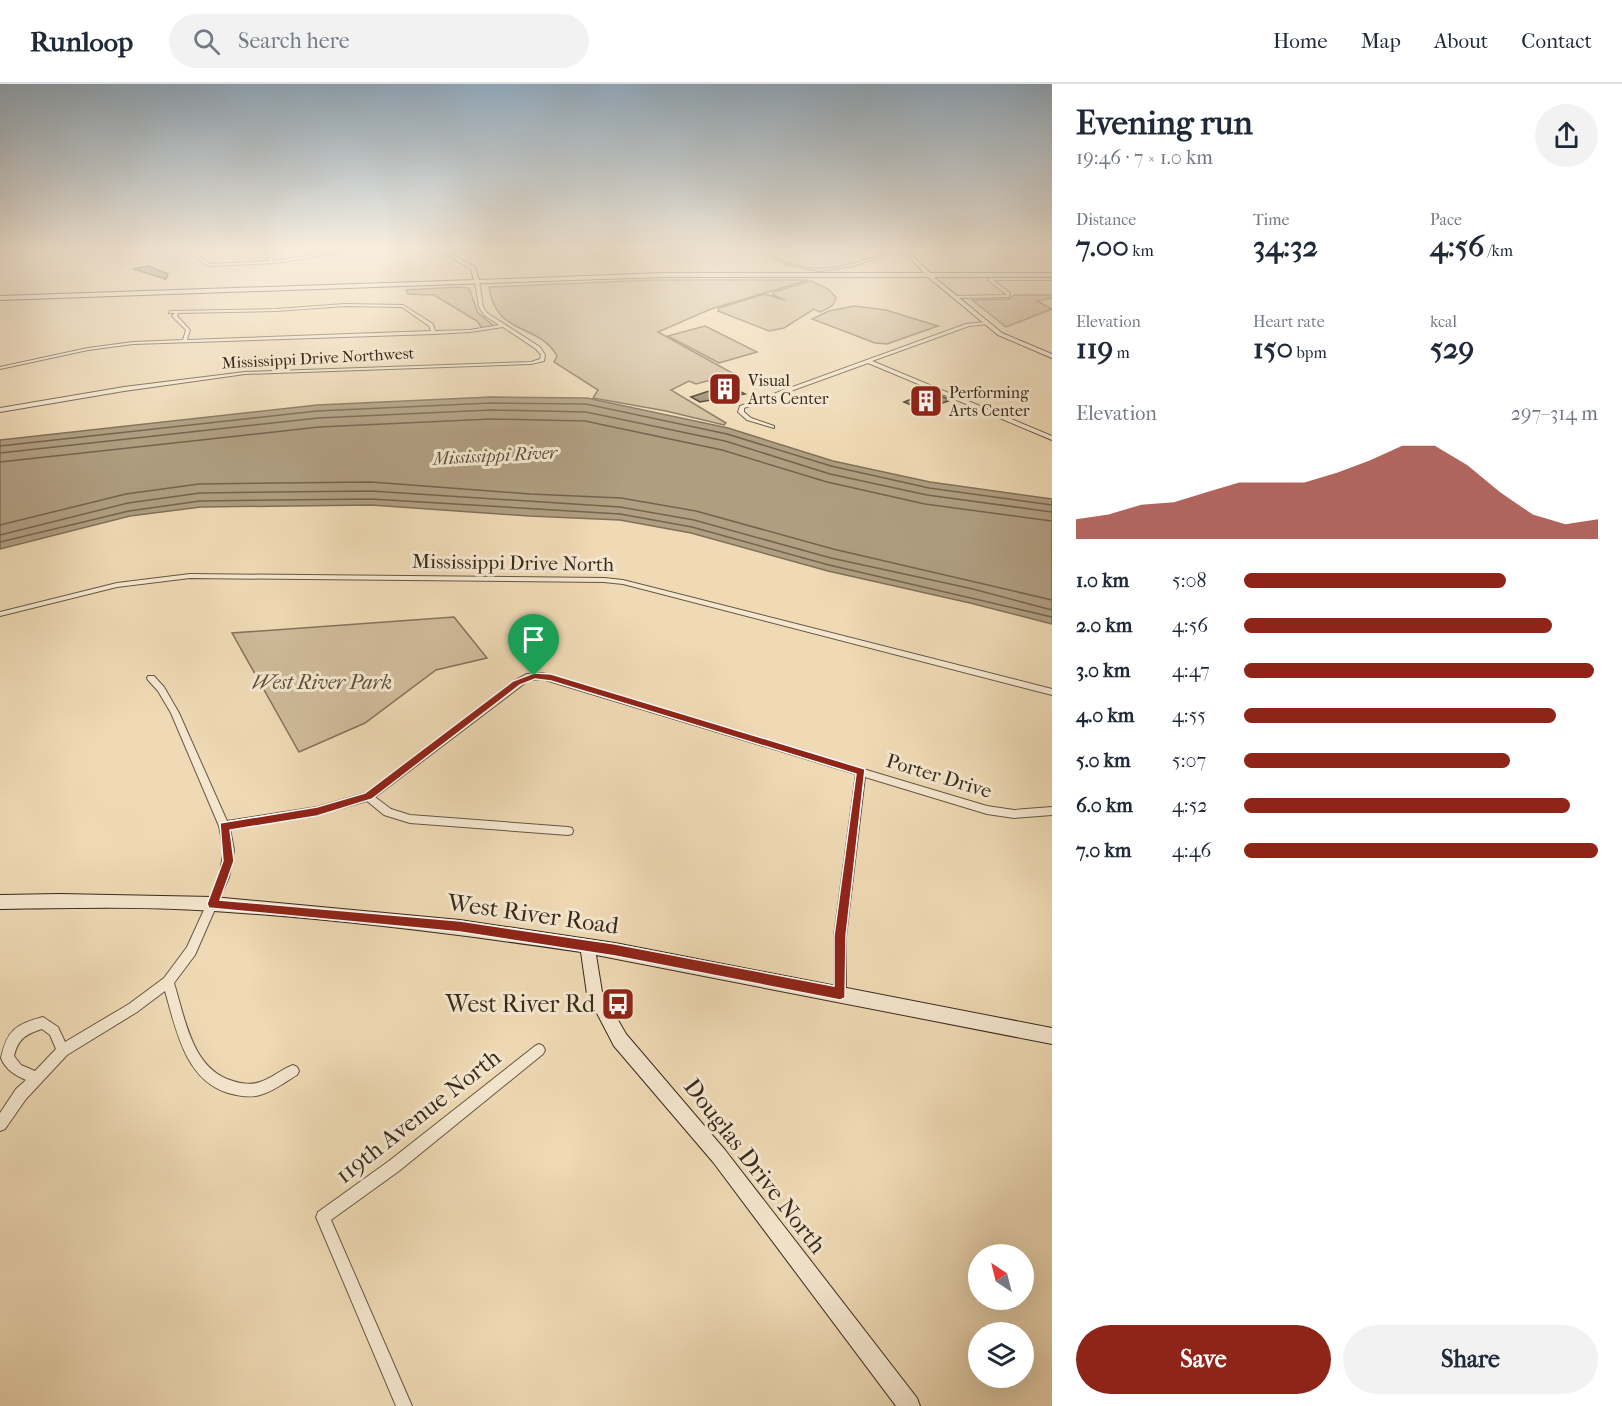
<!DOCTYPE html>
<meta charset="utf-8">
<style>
:root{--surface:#fff;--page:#f2f2f3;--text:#1f2937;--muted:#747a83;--line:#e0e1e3;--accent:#8f2418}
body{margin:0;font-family:"IM FELL French Canon",serif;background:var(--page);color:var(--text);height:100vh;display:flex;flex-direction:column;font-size:22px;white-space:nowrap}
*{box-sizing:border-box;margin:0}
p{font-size:20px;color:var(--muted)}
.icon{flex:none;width:33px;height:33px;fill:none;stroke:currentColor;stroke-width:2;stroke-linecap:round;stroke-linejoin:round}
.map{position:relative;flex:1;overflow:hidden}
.details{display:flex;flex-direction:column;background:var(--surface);width:570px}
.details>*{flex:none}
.needle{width:39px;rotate:325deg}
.tools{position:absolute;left:968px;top:1160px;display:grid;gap:12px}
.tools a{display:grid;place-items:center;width:66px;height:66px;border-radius:50%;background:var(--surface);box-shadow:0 6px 24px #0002;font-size:30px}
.pin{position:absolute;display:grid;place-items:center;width:51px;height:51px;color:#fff;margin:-62px -26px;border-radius:50% 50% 50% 0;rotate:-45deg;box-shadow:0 0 6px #0007}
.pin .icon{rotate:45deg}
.round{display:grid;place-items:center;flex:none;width:63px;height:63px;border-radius:32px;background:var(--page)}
.summary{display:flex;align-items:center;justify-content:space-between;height:102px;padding:0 24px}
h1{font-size:33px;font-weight:700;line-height:45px}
.figures{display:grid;grid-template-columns:repeat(3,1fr);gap:9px;height:102px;padding:6px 24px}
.figures div{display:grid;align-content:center}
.figures b{font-size:30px;font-weight:700}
.figures small{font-size:16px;font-weight:400}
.figures p{font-size:16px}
.chart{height:168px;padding:12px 24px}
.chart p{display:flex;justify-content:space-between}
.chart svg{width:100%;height:108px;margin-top:6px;fill:var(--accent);opacity:.7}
.button{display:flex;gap:12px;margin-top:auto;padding:12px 24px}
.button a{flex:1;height:69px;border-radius:36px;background:var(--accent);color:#fff;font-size:24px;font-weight:700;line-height:69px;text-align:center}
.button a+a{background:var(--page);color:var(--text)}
ul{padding:0 24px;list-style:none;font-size:20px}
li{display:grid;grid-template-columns:96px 72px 1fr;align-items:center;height:45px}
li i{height:15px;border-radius:8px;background:var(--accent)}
header{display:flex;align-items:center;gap:36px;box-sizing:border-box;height:84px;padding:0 30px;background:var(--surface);border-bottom:2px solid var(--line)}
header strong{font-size:28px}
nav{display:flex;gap:33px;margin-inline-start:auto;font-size:21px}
.search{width:420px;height:54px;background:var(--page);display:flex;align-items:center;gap:15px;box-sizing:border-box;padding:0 21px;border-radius:33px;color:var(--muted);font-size:22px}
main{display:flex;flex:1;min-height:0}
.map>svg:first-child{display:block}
.green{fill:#d0bc9b;stroke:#84735c;stroke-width:1.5}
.water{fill:#b09e81;stroke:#807059;stroke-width:1.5}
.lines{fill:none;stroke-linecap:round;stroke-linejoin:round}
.shore{stroke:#74644f;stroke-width:1.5}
.building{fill:#97866c;stroke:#372a1d;stroke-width:1.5}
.street-casing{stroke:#655643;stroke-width:2}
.secondary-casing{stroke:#372a1d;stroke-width:2}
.street{fill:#f5e7cf;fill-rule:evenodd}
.secondary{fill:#f5e7cf;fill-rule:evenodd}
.route{fill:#8f2418;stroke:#fff;stroke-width:1.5;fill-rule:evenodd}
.labels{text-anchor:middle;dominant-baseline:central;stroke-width:6;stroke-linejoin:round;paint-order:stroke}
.far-street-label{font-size:16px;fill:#372a1d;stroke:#f5e7cf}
.far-poi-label{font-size:16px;fill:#372a1d;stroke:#f5e7cf;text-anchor:start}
.far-water-label{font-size:18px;font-style:italic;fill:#5b4d3b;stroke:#f5e7cf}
.street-label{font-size:20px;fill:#372a1d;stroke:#f5e7cf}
.park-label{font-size:20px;font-style:italic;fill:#5d4e3c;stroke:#f5e7cf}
.near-street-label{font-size:24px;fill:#372a1d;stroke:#f5e7cf}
.near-poi-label{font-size:24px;fill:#372a1d;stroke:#f5e7cf;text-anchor:end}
</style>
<header>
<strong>Runloop</strong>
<div class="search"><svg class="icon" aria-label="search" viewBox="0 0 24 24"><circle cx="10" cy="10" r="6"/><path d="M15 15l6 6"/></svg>Search here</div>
<nav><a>Home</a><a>Map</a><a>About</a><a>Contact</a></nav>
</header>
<main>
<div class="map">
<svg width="1052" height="1322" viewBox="0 0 1052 1322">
<rect width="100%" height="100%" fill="#efdab5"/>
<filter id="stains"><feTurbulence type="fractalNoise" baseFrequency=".00333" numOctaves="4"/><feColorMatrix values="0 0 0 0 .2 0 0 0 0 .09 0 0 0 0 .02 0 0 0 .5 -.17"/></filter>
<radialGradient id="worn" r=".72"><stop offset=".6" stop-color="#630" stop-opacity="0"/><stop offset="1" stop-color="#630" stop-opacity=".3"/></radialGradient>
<!-- green -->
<g class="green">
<path d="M 653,196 L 808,196 L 711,225 L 658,248 L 734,290 L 696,300 L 689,297 L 671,306 L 726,339 L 724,341 L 666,327 L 593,314 L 598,306 L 554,278 L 557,272 C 538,238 496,253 489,203 Z"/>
<path d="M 811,197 L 828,205 L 836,213 C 835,222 829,224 820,228 L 814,225 L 784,244 L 769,247 L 718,227 L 719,224 L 765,210 L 785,216 L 773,211 L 773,208 Z"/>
<path d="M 460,203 L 469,204 L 478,229 L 494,242 L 482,244 L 477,237 L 434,211 L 408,210 L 406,206 Z"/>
<path d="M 1014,211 L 1052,211 L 1052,214 L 1037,217 L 1052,225 L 1006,243 L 972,216 L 1009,215 Z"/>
<path d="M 854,222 L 886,226 L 938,242 L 887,260 L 875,259 L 812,235 L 829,227 Z"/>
<path d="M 705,242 L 757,268 L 719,279 L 668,252 Z"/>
<path d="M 454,533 L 487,574 L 436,586 L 365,639 L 299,668 L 232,549 Z"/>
</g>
<!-- water -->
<path class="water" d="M 491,313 L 587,314 L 728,344 L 833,377 L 930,398 L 1052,415 L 1052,540 L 970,519 L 828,487 L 691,449 L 620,436 L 529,432 L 371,421 L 201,423 L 130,432 L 0,465 L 0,356 L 317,321 Z"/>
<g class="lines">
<!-- shore -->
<g class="shore">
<path d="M 0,362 L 317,327 L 491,319 L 586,320 L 727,350 L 831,382 L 929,404 L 1052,421"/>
<path d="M 0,369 L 318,334 L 491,326 L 586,328 L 725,357 L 830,390 L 927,411 L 1052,428"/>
<path d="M 0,378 L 319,343 L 491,335 L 585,337 L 722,366 L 827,398 L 925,420 L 1052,437"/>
<path d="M 0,441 L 126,410 L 199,400 L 371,398 L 530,410 L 621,414 L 696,427 L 833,465 L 1052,516"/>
<path d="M 0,451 L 128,419 L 200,409 L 371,407 L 620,423 L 694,436 L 831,474 L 973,505 L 1052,526"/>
<path d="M 0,458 L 129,427 L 200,417 L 371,415 L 620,430 L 692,443 L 829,481 L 1052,533"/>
</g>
</g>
<!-- building -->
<g class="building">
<path d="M 148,182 L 168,190 L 166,195 L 133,185 Z"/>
<path d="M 727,301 L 745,310 L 700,318 L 691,313 Z"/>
<path d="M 926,309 L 932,311 L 936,310 L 951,316 L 923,326 L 904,318 Z"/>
</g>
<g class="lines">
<!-- street casing -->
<g class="street-casing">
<g id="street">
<path d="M 68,165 L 92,167 L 128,165 L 92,169 Z"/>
<path d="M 186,165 C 196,166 202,177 211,180 L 269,177 L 269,172 L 261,165 L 265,165 L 272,171 L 273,177 L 348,165 L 358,165 L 277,179 L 211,182 L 204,180 Z"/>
<path d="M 461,165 L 498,165 L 441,167 Z"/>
<path d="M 748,165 L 754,165 C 771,172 789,181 807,184 C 837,188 866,175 894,167 L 889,165 L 898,165 L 914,169 L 912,170 L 898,167 L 853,182 L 820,187 L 793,182 Z"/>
<path d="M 989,194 L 1052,194 L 1052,196 L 993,196 L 1010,209 L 1009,213 L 957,214 L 955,213 L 957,212 L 1007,211 L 988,196 Z"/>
<path d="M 477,196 L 479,197 L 483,223 L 487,229 L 540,263 L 545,271 L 544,277 L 531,280 L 245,290 L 124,307 L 0,328 L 0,324 L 124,303 L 245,288 L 531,278 L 540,275 L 541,271 L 536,265 L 503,243 L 470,248 L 434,250 L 133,260 L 88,266 L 0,285 L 0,283 L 88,264 L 133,258 L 183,256 L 186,246 L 172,232 L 175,229 L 169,229 L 170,227 L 276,225 L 345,220 L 403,221 L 433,240 L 435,247 L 470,246 L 499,241 L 484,231 L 479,223 L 475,197 ZM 345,222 L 402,223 L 429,242 L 431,247 L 187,256 L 190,246 L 177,232 L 178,229 L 276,227 Z"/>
<path d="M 986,238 L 988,240 L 969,242 L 872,277 L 1052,352 L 1052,356 L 868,279 L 744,324 L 744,328 L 751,334 L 774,342 L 774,344 L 747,336 L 738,328 L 740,322 L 966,240 Z"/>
<path d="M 190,490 L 604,494 L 623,496 L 1052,605 L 1052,611 L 623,500 L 604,498 L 190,494 L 117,503 L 0,532 L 0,528 L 117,499 Z"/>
<path d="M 542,589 L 987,722 L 1014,726 L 1052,723 L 1052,731 L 1014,734 L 987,730 L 865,693 L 846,852 L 846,910 L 844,914 L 840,916 L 836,914 L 834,910 L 834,852 L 856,690 L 542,595 L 529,596 L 375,713 L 391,725 L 410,731 L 568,743 L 572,744 L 573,747 L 572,750 L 568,751 L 410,739 L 384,731 L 367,717 L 317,731 L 230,745 L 234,766 L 229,793 L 195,871 L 174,899 C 185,934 192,986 233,997 C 241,1000 252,1001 260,998 C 272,994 282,985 293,981 L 297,983 L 299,987 L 297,991 C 285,998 274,1007 260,1011 C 250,1014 239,1012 228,1009 C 185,996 176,945 165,907 L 137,928 L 67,971 L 26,1015 L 5,1045 L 0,1047 L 0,1029 L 16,1005 L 26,996 C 15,991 6,986 1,974 C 7,946 16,940 43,933 L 58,943 L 65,958 L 129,920 L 164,894 L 187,863 L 219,793 L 224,766 L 219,742 L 171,629 L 158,607 L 148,596 L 147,594 L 148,592 L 154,592 L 164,603 L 179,629 L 227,737 L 317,723 L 366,709 L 514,597 L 527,590 ZM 42,945 L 50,951 L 56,965 L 35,987 L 21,981 L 14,972 C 18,955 26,950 42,945 Z"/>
<path d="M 539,960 L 543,962 L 545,966 L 543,970 L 399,1087 L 331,1136 L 412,1322 L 396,1322 L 316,1133 L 318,1128 L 389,1077 L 535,962 Z"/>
</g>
</g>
<!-- secondary casing -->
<g class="secondary-casing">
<g id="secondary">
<path d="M 437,165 L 443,165 L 475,183 L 479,196 L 662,189 L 924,189 L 909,173 L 912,165 L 916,165 L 913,173 L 930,189 L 1052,189 L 1052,193 L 934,193 L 1002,249 L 1052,270 L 1052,274 L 998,251 L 928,193 L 662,193 L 0,216 L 0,212 L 474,196 L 471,185 Z"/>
<path d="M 60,810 L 213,813 L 460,836 L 615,859 L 1052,944 L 1052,960 L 596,871 L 602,908 L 626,950 L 725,1066 L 917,1314 L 920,1322 L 896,1322 L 713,1078 L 614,962 L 587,910 L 581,868 C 459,850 337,835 214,827 C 143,822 71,824 0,825 L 0,811 Z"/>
</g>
</g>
<!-- street -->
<use href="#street" class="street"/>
<!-- secondary -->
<use href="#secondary" class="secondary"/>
</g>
<!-- sky -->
<linearGradient id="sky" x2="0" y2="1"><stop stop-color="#91abbf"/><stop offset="0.47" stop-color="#f8eede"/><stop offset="1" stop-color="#f8eede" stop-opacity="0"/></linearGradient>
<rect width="1052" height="350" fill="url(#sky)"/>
<!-- route -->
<path class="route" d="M 534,589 L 551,590 L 865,685 L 846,852 L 845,914 L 840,916 L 615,872 L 460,848 L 209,824 L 207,820 L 223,777 L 220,739 L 317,723 L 365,709 L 513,597 ZM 535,595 L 551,597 L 856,690 L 834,852 L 834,902 L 615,860 L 460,837 L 220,816 L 234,777 L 230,746 L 317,732 L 372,715 L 520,601 Z"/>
<!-- icons -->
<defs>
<g id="building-square" transform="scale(1.725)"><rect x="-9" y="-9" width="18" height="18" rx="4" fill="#8f2418" stroke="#f5e7cf"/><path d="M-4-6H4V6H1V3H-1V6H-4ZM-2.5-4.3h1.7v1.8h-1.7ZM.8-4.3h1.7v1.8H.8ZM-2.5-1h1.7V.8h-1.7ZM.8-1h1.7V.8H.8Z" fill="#fff"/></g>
<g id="bus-square" transform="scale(1.725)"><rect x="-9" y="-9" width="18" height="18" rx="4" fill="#8f2418" stroke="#f5e7cf"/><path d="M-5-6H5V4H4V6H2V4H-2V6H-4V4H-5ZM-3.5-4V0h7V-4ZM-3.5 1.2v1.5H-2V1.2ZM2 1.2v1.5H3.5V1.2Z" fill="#fff"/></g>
</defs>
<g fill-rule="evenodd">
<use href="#building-square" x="725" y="305"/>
<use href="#building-square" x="926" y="317"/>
<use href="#bus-square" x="618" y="920"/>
</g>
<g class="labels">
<!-- far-street labels -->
<g class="far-street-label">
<text transform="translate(318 274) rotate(-3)">Mississippi Drive Northwest</text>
</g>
<!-- far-poi labels -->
<g class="far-poi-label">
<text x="748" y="296">Visual<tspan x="748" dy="18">Arts Center</tspan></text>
<text x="949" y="308">Performing<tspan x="949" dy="18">Arts Center</tspan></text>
</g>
<!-- far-water labels -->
<g class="far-water-label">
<text transform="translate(495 372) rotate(-3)">Mississippi River</text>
</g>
<!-- street labels -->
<g class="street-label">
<text transform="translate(513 479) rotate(1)">Mississippi Drive North</text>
<text transform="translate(939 692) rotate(17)">Porter Drive</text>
</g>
<!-- park labels -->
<g class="park-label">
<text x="322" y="598">West River Park</text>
</g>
<!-- near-street labels -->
<g class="near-street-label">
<text transform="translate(533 830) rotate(8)">West River Road</text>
<text transform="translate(418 1032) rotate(-38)">119th Avenue North</text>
<text transform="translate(755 1082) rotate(52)">Douglas Drive North</text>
</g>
<!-- near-poi labels -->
<g class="near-poi-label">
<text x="595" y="920">West River Rd</text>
</g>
</g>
<rect width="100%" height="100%" filter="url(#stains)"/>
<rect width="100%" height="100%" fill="url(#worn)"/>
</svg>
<div class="tools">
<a><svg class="needle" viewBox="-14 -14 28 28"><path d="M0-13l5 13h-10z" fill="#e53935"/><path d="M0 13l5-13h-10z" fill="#747a83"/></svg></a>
<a><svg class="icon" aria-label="layers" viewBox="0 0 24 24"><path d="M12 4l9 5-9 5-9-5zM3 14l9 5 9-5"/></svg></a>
</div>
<div class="pin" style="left:534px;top:592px;background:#1e9e55"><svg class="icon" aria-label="arrive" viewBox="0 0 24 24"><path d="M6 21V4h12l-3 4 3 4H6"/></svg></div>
</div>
<section class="details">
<div class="summary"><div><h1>Evening run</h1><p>19:46 · 7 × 1.0 km</p></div><a class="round"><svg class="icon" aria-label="share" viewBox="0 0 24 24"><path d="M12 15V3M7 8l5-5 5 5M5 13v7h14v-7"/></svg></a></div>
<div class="figures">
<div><p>Distance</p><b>7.00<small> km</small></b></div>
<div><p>Time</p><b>34:32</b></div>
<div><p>Pace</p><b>4:56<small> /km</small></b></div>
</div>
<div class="figures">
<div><p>Elevation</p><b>119<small> m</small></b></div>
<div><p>Heart rate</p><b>150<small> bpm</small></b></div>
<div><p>kcal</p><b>529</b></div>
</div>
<div class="chart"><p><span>Elevation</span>297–314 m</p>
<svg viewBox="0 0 160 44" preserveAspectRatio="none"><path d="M0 44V36L10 34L20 30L30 29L40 25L50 21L60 21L70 21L80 17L90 12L100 6L110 6L120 14L130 25L140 34L150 38L160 36V44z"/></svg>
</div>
<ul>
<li><b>1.0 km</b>5:08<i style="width:74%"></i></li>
<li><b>2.0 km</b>4:56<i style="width:87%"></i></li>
<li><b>3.0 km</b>4:47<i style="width:99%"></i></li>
<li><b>4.0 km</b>4:55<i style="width:88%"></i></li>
<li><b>5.0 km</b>5:07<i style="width:75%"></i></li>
<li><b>6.0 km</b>4:52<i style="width:92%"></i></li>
<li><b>7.0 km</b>4:46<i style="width:100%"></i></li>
</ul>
<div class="button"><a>Save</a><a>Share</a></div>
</section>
</main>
